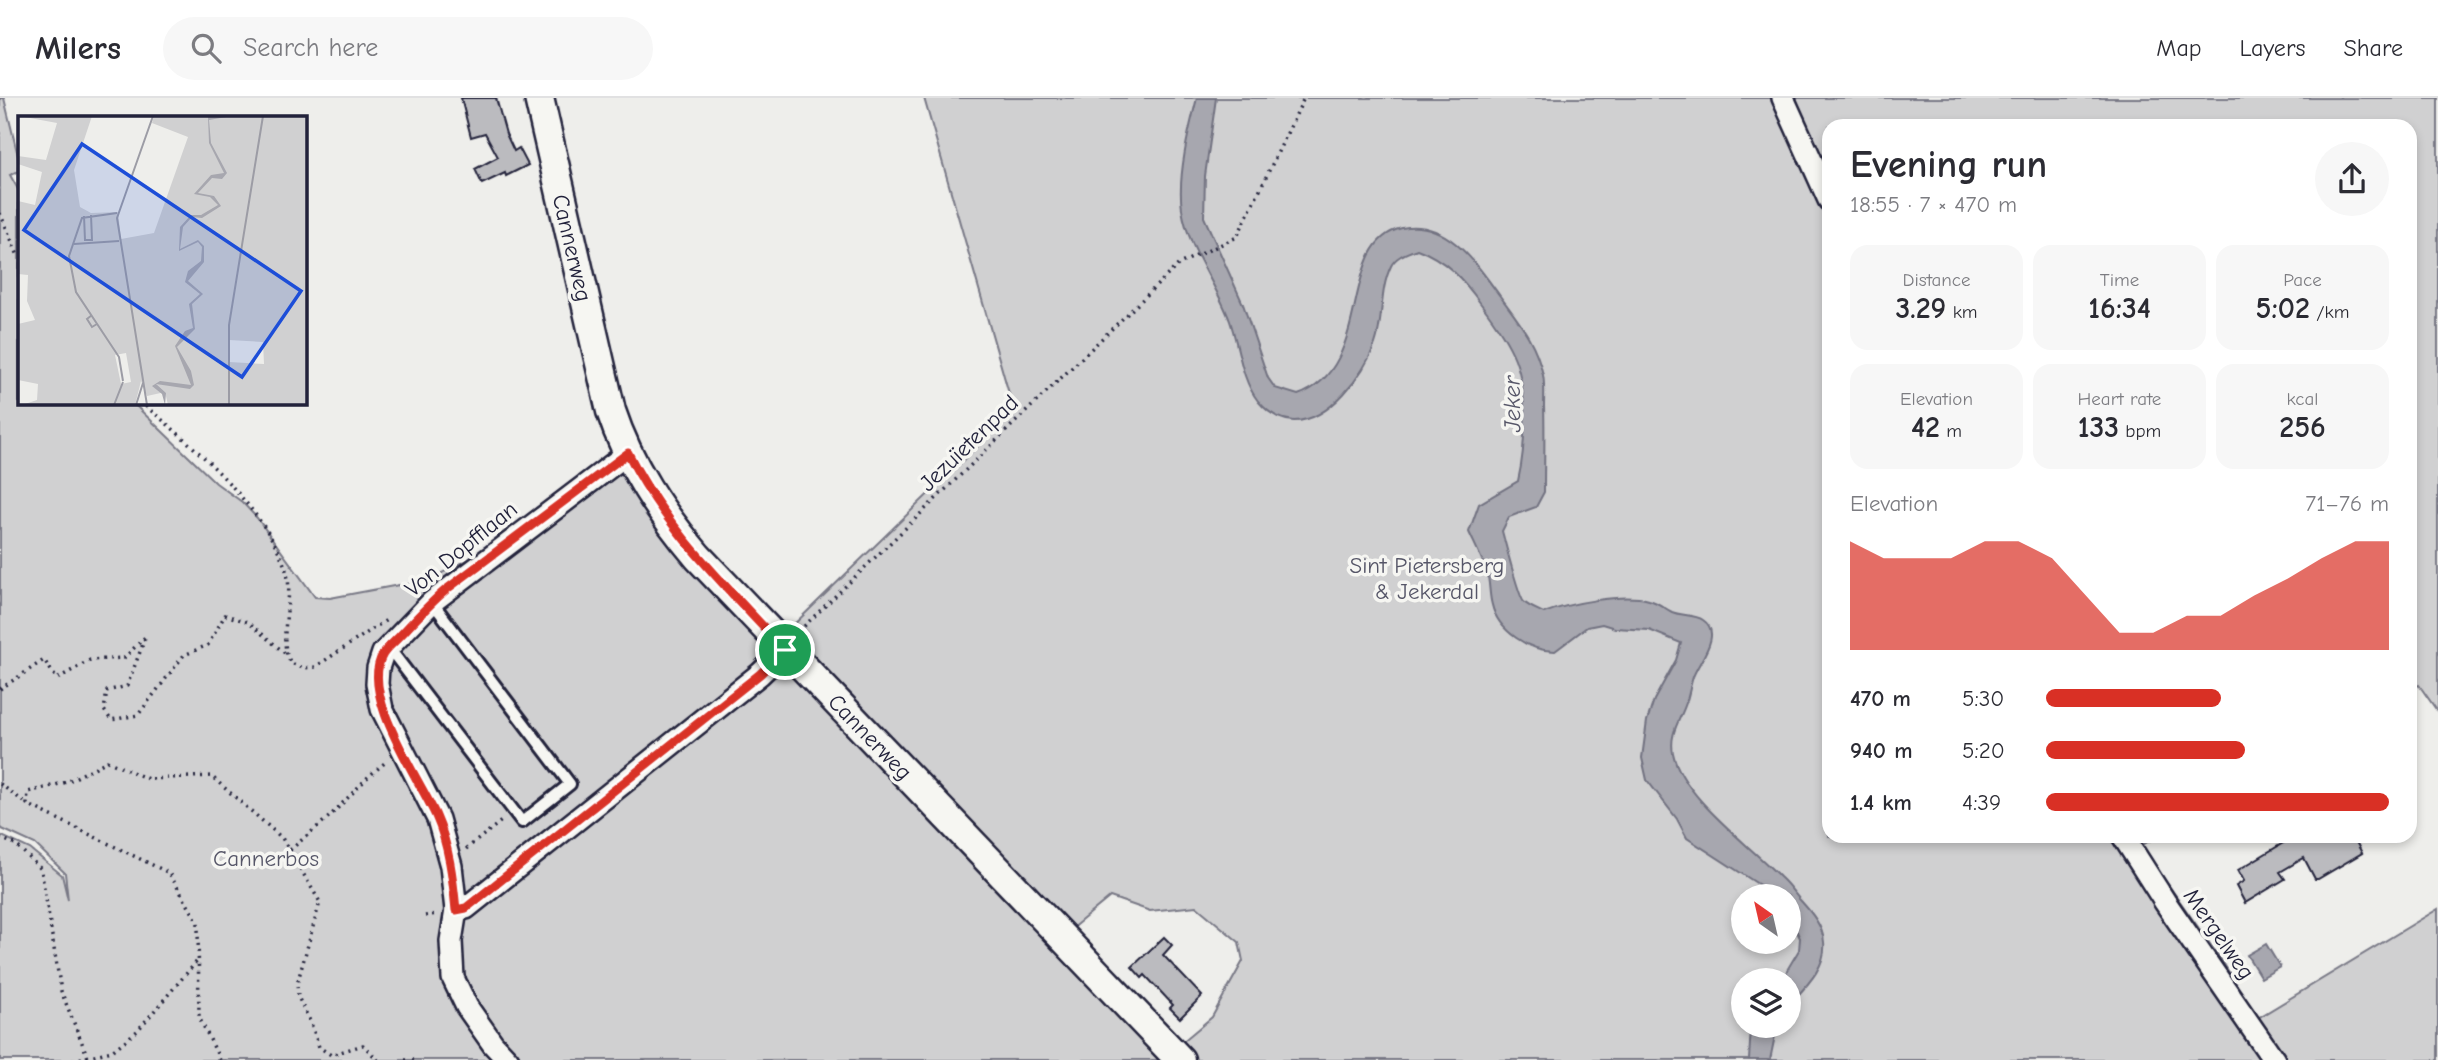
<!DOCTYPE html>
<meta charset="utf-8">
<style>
:root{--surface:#fff;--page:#f7f7f7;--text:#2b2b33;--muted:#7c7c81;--line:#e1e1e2;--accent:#d93025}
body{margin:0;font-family:"Comic Neue",sans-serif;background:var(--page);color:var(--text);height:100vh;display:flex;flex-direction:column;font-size:26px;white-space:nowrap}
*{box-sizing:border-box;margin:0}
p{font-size:23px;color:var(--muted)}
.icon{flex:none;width:38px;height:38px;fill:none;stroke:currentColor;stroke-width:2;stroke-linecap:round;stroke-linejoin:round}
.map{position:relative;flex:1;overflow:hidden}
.panel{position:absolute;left:1822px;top:21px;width:595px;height:724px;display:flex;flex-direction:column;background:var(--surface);border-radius:21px;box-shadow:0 4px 10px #0003}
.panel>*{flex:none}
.needle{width:46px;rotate:326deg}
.controls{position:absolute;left:1731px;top:786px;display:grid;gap:14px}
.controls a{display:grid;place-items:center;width:70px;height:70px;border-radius:50%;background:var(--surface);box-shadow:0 4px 10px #0003;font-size:35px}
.pin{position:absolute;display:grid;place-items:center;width:60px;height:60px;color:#fff;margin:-30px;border:4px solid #fff;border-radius:50%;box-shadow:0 2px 7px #0007}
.round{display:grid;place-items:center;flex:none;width:74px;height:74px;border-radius:37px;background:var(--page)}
.overview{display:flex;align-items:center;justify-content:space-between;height:119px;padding:0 28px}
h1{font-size:38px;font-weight:600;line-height:52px}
.metrics{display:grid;grid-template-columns:repeat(3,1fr);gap:10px;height:119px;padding:7px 28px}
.metrics div{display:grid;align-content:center;border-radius:18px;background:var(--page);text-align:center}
.metrics b{font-size:30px;font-weight:600}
.metrics small{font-size:19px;font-weight:400}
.metrics p{font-size:19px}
.chart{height:196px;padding:14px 28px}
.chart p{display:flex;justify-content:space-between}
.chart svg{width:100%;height:126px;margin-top:7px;fill:var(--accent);opacity:.7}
ul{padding:0 28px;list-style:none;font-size:23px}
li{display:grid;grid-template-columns:112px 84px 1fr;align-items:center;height:52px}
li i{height:18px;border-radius:9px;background:var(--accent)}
header{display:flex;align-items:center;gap:42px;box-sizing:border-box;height:98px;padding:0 35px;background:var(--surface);border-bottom:2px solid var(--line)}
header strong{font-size:33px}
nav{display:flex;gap:38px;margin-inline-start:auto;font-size:24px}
.search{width:490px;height:63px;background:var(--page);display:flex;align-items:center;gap:18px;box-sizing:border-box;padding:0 24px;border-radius:38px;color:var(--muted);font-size:26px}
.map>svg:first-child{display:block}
.green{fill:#d0d0d1;stroke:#797986;stroke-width:2;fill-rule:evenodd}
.water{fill:#a7a7af;stroke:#727281;stroke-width:2}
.building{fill:#bbbbbf;stroke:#22223b;stroke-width:2}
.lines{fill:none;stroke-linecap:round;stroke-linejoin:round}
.service-casing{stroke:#22223b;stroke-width:16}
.minor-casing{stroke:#22223b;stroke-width:26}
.secondary-casing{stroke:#22223b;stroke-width:33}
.path{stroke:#22223b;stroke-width:3.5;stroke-dasharray:2 5;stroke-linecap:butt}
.service{stroke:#f6f6f2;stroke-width:10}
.minor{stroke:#f6f6f2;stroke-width:21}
.secondary{stroke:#f6f6f2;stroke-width:28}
.route-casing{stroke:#fff;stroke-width:14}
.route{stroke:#d93025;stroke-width:9}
.labels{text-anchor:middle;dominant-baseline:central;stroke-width:7;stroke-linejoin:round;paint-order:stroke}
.street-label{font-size:23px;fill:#22223b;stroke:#f6f6f2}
.park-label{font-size:23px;fill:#565668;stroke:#f6f6f2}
.water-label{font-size:24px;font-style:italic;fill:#575769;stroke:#f6f6f2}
.inset-road{fill:none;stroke:#9c9ca5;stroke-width:2}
.view{fill:#1d4ed8;fill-opacity:0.15;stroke:#1d4ed8;stroke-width:3.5}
.inset-edge{fill:none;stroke:#22223b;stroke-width:3.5}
</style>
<header>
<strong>Milers</strong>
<div class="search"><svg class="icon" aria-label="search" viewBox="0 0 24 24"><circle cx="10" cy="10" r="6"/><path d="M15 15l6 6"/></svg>Search here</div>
<nav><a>Map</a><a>Layers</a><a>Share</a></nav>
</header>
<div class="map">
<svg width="2438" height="962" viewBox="0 0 2438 962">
<rect width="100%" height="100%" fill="#eeeeeb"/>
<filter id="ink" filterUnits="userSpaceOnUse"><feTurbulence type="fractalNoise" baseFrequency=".0143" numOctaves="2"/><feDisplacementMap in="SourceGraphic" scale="14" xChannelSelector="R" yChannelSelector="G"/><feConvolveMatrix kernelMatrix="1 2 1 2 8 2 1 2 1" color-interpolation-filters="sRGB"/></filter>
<g filter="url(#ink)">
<!-- green -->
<path class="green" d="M 0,0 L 4,0 L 19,62 L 19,73 L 10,77 L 19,93 L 19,304 L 133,305 L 216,385 L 242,404 L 257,420 L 315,499 L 330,500 L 399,487 L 422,485 L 470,461 L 612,355 L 785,535 L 1014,313 L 924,0 L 2438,0 L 2438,614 L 2419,587 L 2410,592 L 2410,28 L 1829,28 L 1829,738 L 2156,739 L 2141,748 L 2224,866 L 2256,921 L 2438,811 L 2438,962 L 0,962 L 0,737 L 30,751 L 62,777 L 68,802 L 65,775 L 35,746 L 0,730 ZM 1743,798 L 1788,798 L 1788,844 L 1743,844 ZM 1110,799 L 1150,813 L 1196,808 L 1239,844 L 1243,863 L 1212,919 L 1181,945 L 1071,831 ZM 1743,882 L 1788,882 L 1788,928 L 1743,928 Z"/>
<!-- water -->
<g class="water">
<path d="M 1197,0 L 1216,0 L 1205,78 L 1204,119 L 1243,206 L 1268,280 L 1275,290 L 1298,297 C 1376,269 1336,145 1402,130 C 1447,120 1477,167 1500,198 C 1519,224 1536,244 1543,277 C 1545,287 1544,298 1544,308 C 1545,337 1544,365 1544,394 L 1536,409 L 1509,419 L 1502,433 C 1505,444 1519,500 1524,504 C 1529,509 1538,512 1544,515 C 1570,505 1622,495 1649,502 C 1658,504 1664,510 1672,514 C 1681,518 1695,516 1703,522 C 1724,536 1698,564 1693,579 C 1690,588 1689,597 1686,605 C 1680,623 1669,635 1673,655 C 1682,699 1750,747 1780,779 C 1788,786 1794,795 1801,803 C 1811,814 1823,828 1824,844 C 1827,870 1804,890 1789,907 L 1788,882 L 1785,882 L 1787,872 L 1799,852 L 1800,840 L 1789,817 L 1788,798 L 1773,798 L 1764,790 L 1687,740 L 1677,721 L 1647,682 L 1642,660 L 1647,623 L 1654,602 L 1676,562 L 1681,545 L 1649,532 L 1615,530 L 1602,526 L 1587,529 L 1555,553 C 1529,553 1498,533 1492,507 C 1489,497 1490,485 1487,474 C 1482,461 1475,447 1469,434 L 1479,406 L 1518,383 C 1526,348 1528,295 1515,261 C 1507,241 1494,223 1481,206 C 1463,181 1446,162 1417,151 C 1407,155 1396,158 1391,168 C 1379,193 1384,221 1375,246 C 1364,276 1330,323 1294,323 C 1280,322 1267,314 1258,303 C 1241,281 1239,249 1230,223 C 1216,185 1188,151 1182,111 C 1177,79 1189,31 1197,0 Z"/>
<path d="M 2266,846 L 2280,869 L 2261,880 L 2247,857 Z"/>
<path d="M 1751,928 L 1777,928 L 1770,962 L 1749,962 Z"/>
</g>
<!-- building -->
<g class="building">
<path d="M 461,0 L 496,0 L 506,36 L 514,53 L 519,50 L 528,67 L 506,78 L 505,75 L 482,86 L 475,71 L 498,59 L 485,35 L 471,39 Z"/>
<path d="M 2295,738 L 2353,738 L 2362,755 L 2318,781 L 2315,781 L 2304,760 L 2280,774 L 2285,781 L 2245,805 L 2236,788 L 2244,783 L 2238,772 Z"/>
<path d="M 1164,839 L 1172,847 L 1163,857 L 1202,898 L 1180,920 L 1170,910 L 1173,907 L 1145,877 L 1142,880 L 1132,869 Z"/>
</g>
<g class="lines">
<!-- service casing -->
<g class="service-casing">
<path id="service" d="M 389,550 L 522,724 L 570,686 L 432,504"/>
</g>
<!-- minor casing -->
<g class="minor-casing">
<g id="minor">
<path d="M 1783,0 L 1829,102"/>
<path d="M 2123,738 L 2165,804 L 2274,962"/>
<path d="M 456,812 L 466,810 L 760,576 L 785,552"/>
<path d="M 508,962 L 493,946 L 467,909 L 453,880 L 451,843 L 456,812 L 451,768 L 438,721 L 382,611 L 377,586 L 378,570 L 383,555 L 432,504 L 628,355"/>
</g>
</g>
<!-- secondary casing -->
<g class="secondary-casing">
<path id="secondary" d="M 539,0 L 611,313 C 629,368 661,415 698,459 L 1180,962"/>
</g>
<!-- path -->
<g class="path">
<path d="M 0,115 L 19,160"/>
<path d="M 140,304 C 187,340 278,422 288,481 C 292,507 277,544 291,565 L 303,570 L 315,569 L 388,521"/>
<path d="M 799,533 L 1179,166 L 1237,139 L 1304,0"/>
<path d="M 0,591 L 44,562 L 57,581 L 90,562 L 124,560 L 146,538 L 127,588 L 107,593 L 104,612 L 111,622 L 138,617 L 184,557 L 208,547 L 225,517 L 248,524 L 286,556"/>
<path d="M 0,686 L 27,706"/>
<path d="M 0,740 L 15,746 L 41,771 L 61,893 L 89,962"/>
<path d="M 466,751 L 504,721"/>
<path d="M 290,752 L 330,718 L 368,679 L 387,663"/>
<path d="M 425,818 L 437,816"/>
<path d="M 73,962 L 112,953 L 137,933 L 198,862"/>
<path d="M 220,962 L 199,919 L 198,824 L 169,775 L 27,706 L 28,694 L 67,684 L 107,663 L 148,681 L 211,678 L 282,740 L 320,804 L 297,886 L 298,899 L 311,925 L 319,949 L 331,957 L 363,947 L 378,962"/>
<path d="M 405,962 L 416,962"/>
</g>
<!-- service -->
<use href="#service" class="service"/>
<!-- minor -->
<use href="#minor" class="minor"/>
<!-- secondary -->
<use href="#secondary" class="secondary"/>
</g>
</g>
<g class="lines" filter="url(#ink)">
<!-- route casing -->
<g class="route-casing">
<path id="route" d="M 628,355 C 666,432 728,490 785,552 L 760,576 L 466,810 L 456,812 C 453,781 449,747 436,718 C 419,680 359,596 383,556 C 387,550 393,545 398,540 C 414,523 429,506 447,491 Z"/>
</g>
<!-- route -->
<use href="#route" class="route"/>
</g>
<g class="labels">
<!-- street labels -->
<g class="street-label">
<text transform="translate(572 150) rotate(77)">Cannerweg</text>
<text transform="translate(969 345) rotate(-44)">Jezuïetenpad</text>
<text transform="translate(461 451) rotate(-39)">Von Dopfflaan</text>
<text transform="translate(870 639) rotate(46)">Cannerweg</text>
<text transform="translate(2219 836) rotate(55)">Mergelweg</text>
</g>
<!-- park labels -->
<g class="park-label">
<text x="1427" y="467">Sint Pietersberg<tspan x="1427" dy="26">&amp; Jekerdal</tspan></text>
<text x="266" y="760">Cannerbos</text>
</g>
<!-- water labels -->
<g class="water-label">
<text transform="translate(1512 306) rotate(-91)">Jeker</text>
</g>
</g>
<!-- overview -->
<g transform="translate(18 18)">
<rect width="289" height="289" fill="#eeeeeb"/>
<path d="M 1,0 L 74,0 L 56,54 L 62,91 L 73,97 L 100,96 L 103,123 L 136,117 L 170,21 L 134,7 L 136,0 L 289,0 L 289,289 L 150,289 L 147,276 L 129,280 L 123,265 L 117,289 L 4,289 L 19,284 L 20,268 L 0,264 L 0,208 L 17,204 L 9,185 L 10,159 L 0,158 L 0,85 L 17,89 L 24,56 L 0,48 L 0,40 L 28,44 L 39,7 ZM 211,224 L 245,226 L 246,248 L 211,246 ZM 108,237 L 113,266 L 103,268 L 97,239 Z" fill="#d0d0d1" fill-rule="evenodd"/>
<path d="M 190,0 L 214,0 L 191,4 L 193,27 L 209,57 L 204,63 L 194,62 L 180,77 L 196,80 L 203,90 L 184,102 L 174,101 L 165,111 L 162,133 L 180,124 L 186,130 L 186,146 L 170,165 L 185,178 L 174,188 L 177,213 L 159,231 L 173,255 L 176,269 L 172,273 L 138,268 L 148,277 L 147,289 L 144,278 L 134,270 L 142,265 L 173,269 L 157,230 L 167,215 L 175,212 L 171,188 L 182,178 L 167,166 L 170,155 L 183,145 L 184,131 L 180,126 L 161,135 L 162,111 L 173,99 L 183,99 L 200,89 L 192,81 L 176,78 L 193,59 L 206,57 L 191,27 Z" fill="#a7a7af"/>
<path class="inset-road" d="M 99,97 L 64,102 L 51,140 L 58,176 L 101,241 L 105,265M 66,100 L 67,124 L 74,124 L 73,99M 56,128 L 101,125M 74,199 L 69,203 L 74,211 L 79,208M 96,289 L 105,266M 118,289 L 125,267M 129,289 L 99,102 L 135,0M 211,289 L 211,209 L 245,0"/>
<path class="view" d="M 64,28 L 283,175 L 224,261 L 6,114 Z"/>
<rect width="289" height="289" class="inset-edge"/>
</g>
</svg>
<div class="controls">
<a><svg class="needle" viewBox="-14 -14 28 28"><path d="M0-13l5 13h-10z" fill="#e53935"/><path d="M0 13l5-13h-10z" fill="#7c7c81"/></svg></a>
<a><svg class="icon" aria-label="layers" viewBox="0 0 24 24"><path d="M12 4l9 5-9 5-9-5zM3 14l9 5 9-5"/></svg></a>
</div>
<div class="pin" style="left:785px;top:552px;background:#1e9e55"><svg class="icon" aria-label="arrive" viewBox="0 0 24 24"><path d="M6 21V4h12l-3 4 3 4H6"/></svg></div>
<section class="panel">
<div class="overview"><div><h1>Evening run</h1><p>18:55 · 7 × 470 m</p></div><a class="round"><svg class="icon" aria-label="share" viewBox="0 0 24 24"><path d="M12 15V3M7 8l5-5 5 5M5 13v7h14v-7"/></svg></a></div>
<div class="metrics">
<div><p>Distance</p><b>3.29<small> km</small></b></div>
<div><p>Time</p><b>16:34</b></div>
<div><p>Pace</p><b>5:02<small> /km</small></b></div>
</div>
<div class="metrics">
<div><p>Elevation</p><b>42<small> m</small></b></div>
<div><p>Heart rate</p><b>133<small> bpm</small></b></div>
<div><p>kcal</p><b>256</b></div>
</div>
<div class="chart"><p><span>Elevation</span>71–76 m</p>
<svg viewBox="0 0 160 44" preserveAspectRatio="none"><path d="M0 44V6L10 12L20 12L30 12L40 6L50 6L60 12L70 25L80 38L90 38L100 32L110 32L120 25L130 19L140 12L150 6L160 6V44z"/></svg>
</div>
<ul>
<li><b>470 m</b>5:30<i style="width:51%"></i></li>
<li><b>940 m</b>5:20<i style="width:58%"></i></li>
<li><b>1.4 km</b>4:39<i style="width:100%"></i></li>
</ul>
</section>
</div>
